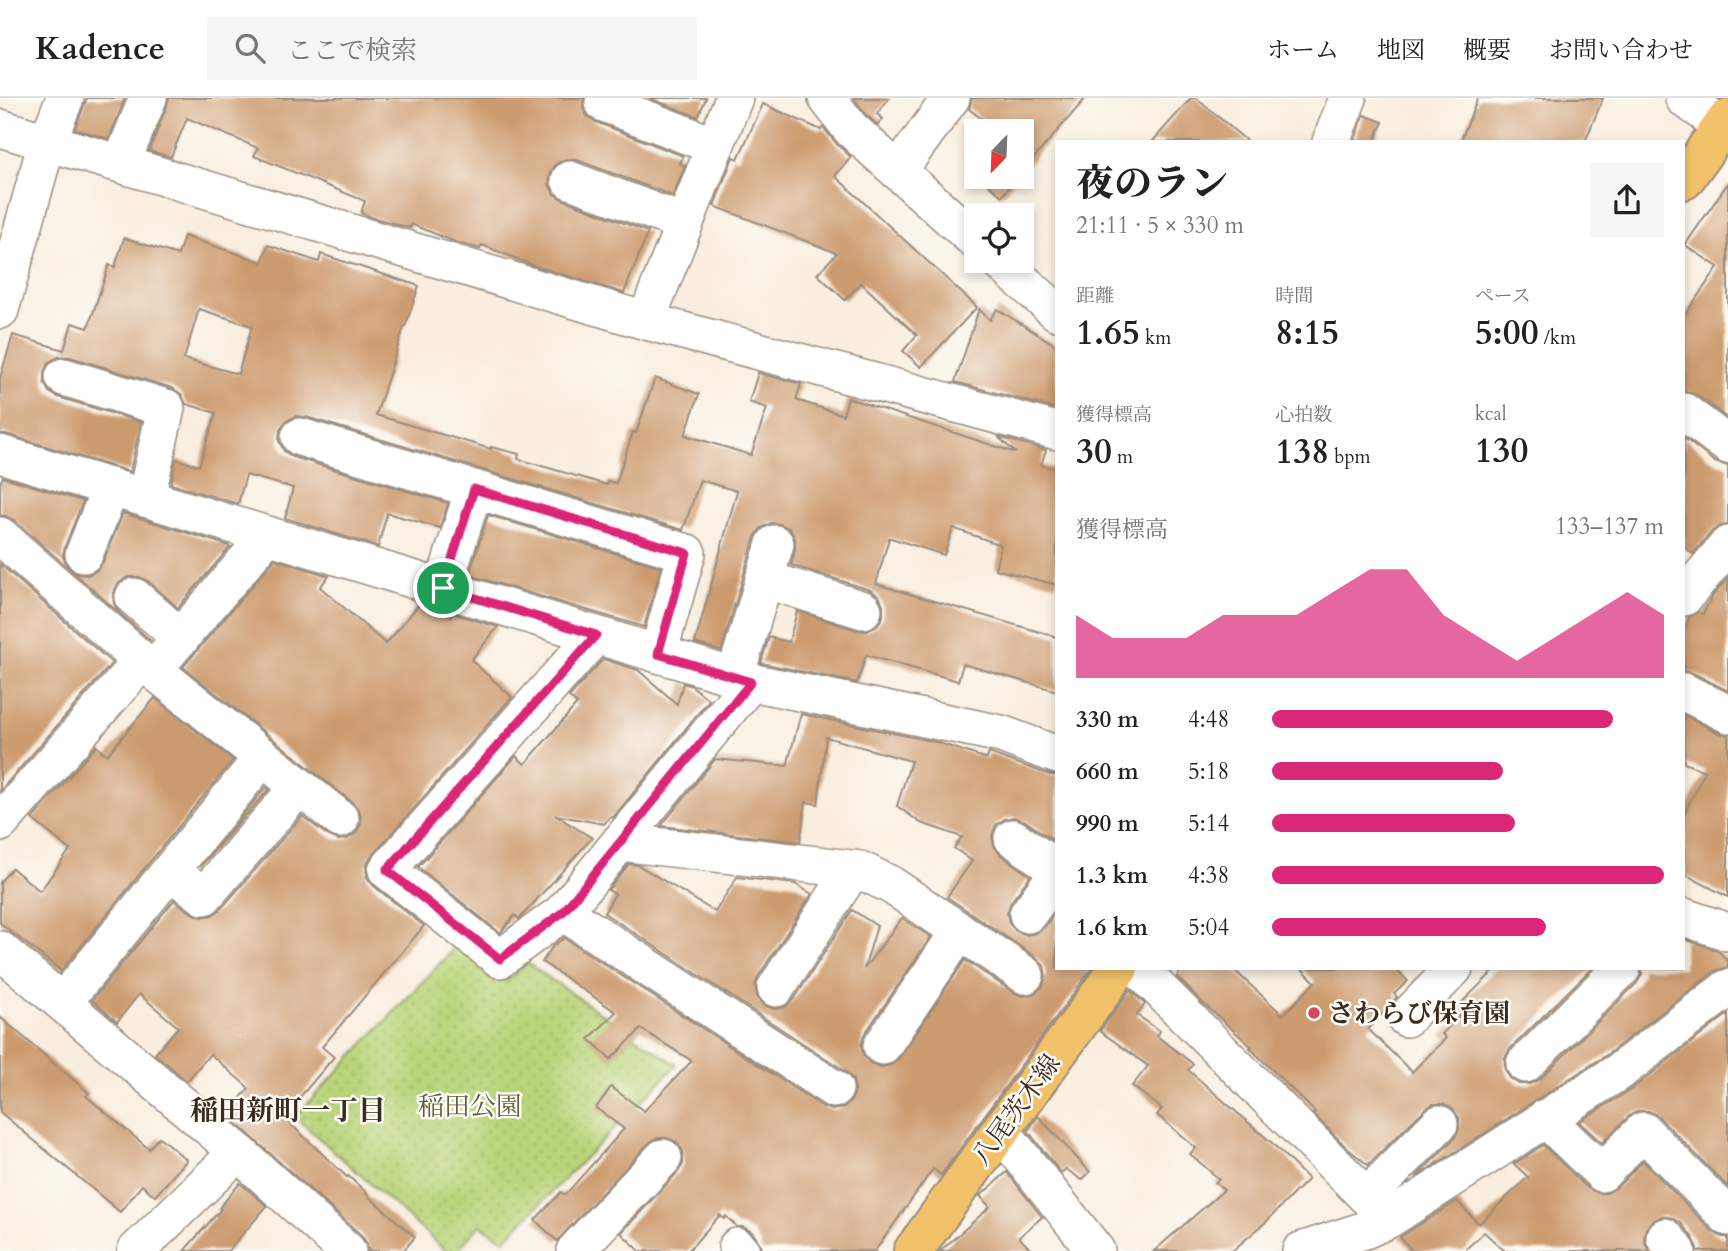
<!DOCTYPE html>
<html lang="ja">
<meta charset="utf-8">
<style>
:root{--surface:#fff;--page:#f6f6f6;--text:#222;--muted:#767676;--line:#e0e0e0;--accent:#db2777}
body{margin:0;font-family:Cardo,"Noto Serif JP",serif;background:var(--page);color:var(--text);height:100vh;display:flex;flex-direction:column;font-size:26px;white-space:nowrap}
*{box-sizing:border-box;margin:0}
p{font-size:23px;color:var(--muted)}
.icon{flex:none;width:38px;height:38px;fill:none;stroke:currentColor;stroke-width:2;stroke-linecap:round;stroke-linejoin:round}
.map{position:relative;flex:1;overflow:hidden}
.panel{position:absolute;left:1055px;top:42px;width:630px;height:830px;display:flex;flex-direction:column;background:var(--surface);border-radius:0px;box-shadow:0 4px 10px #0003}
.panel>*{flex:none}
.needle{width:46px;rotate:203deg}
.tools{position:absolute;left:964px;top:21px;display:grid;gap:14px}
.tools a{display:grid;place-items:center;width:70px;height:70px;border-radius:0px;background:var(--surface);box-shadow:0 4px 10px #0003;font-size:35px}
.pin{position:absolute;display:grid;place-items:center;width:60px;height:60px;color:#fff;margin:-30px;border:4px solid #fff;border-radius:50%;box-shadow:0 2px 7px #0007}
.round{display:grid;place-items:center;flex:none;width:74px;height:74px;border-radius:0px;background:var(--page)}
.head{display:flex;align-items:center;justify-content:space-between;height:119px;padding:0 21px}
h1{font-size:38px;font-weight:800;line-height:52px}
.figures{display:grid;grid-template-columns:repeat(3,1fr);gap:10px;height:119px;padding:7px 21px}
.figures div{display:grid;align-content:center}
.figures b{font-size:35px;font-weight:800}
.figures small{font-size:19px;font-weight:400}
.figures p{font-size:19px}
.chart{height:196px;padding:14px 21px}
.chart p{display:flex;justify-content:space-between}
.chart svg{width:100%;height:126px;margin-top:7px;fill:var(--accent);opacity:.7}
ul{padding:0 21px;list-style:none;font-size:23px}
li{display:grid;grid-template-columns:112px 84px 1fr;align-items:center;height:52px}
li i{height:18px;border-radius:9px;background:var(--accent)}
header{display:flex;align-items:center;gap:42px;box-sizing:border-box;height:98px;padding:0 35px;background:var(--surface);border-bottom:2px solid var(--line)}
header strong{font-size:33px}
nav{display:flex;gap:38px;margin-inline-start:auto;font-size:24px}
.search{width:490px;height:63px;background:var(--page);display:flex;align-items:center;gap:18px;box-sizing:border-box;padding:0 24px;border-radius:0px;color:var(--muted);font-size:26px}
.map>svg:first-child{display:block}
.park{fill:url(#park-dots);stroke:#7a804c;stroke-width:2}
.building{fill:#cd9b70;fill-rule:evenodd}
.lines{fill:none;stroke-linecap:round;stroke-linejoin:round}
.minor-casing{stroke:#9a8c7e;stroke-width:40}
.major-casing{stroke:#9a8c7e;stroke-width:42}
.minor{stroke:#fff;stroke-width:37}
.major{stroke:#f2c26a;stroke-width:38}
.route-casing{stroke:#fff;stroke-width:14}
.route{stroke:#db2777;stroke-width:9}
.poi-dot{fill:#d1495b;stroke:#fdfcf7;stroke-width:2.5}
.labels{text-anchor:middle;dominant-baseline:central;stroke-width:5;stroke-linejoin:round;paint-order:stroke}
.poi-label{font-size:26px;font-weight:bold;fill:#3b2a1e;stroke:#fdfcf7;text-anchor:start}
.park-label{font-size:26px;fill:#615d3a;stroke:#fdfcf7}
.street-label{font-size:26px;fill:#3b2a1e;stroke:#fdfcf7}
.neighbourhood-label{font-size:28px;font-weight:bold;fill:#3b2a1e;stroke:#fdfcf7}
</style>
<header>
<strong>Kadence</strong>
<div class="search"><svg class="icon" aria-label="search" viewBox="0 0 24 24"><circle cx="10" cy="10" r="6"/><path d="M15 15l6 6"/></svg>ここで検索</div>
<nav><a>ホーム</a><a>地図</a><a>概要</a><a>お問い合わせ</a></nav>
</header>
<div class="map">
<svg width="1728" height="1153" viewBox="0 0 1728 1153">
<defs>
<pattern id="park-dots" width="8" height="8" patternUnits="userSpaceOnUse" patternTransform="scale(1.75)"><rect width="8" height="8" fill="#bad57a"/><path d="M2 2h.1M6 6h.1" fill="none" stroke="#a1b769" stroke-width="1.8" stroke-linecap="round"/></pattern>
</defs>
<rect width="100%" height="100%" fill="#fdfcf7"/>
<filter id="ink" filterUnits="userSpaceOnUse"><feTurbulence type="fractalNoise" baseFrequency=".0143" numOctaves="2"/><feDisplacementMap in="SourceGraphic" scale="14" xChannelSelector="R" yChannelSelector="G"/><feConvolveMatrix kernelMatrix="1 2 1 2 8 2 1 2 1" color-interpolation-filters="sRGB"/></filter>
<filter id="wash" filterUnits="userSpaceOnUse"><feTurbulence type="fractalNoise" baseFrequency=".00686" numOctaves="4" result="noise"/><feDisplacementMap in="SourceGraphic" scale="28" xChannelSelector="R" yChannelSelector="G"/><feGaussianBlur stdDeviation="1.57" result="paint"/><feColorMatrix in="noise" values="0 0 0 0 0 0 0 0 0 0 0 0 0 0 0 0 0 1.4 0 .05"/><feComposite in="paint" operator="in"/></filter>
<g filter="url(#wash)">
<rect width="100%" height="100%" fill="#f9eedf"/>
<!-- park -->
<path class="park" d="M 457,847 L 506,883 L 527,865 L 677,967 L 504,1142 L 480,1127 L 457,1153 L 446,1153 L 295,1019 Z"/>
<g id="blocks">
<!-- building -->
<g class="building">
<path d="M 87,0 L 125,0 L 109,41 L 75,31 Z"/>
<path d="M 169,0 L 584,0 L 583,9 L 587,18 L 596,24 L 683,58 L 680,66 L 685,68 L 673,98 L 577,62 L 566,61 L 556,66 L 551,74 L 549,86 L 554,96 L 562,101 L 648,134 L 624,195 L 535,168 L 482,147 L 480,151 L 455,144 L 411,126 L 410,130 L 371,119 L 361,115 L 365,103 L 254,58 L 258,50 L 187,20 L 171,59 L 149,53 L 167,8 Z"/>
<path d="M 649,0 L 706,0 L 698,19 Z"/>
<path d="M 854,0 L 889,0 L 877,16 L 883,21 L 878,27 L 866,17 Z"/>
<path d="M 972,0 L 1086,0 L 1022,74 L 1022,33 L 998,33 L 969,11 Z"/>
<path d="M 1191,0 L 1196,0 L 1248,44 L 1152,44 Z"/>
<path d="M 1478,0 L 1603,0 L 1585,44 L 1460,44 Z"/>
<path d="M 763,6 L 821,32 L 823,29 L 837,46 L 851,59 L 835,78 L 977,209 L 921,269 L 903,253 L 917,237 L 861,185 L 845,202 L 817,176 L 837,155 L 714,108 L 733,59 L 738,61 Z"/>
<path d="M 1364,17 L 1383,24 L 1374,44 L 1354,44 Z"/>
<path d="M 979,79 L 1018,79 L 1002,98 Z"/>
<path d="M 1728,85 L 1728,321 L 1697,297 L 1684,293 L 1684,218 L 1718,169 L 1685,147 Z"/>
<path d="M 184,138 L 262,164 L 268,147 L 319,164 L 321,156 L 419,188 L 405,229 L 404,229 L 376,317 L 491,351 L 491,349 L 519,356 L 518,361 L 607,387 L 608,383 L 616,385 L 633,334 L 636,335 L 655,280 L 699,296 L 685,337 L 751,357 L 767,310 L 749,304 L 758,275 L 801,286 L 796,302 L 843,317 L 848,300 L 1016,355 L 998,339 L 1046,352 L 1041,367 L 1057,371 L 1057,487 L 995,471 L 1001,447 L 953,430 L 944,457 L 891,440 L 889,440 L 876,486 L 1057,539 L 1057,593 L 963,566 L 958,583 L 866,557 L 857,585 L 761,565 L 769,539 L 789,544 L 797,513 L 857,532 L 867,533 L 877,528 L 883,518 L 883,507 L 879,498 L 870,492 L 791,467 L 795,452 L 795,441 L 790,431 L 780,426 L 771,425 L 761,430 L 755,439 L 721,553 L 695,545 L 737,393 L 700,382 L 683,432 L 306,319 L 296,318 L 286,323 L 280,332 L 279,343 L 284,353 L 293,359 L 448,405 L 440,430 L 387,415 L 378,449 L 285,420 L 293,390 L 246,377 L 238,406 L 171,386 L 176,361 L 199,368 L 216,315 L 186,306 L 181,296 L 172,290 L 70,259 L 59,259 L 49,264 L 44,274 L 44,284 L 49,294 L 58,299 L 141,324 L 130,374 L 6,336 L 0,336 L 0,280 L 13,237 L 64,252 L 72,225 L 88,230 L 109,167 L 115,169 L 124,140 L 178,157 ZM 199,211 L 252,228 L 238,276 L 184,261 Z"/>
<path d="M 979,211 L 990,222 L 997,211 L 1057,248 L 1057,311 L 955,284 Z"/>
<path d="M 1684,340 L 1715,364 L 1728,368 L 1728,427 L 1720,428 L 1712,433 L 1693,456 L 1684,449 Z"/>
<path d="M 3,379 L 83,403 L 65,448 L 63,458 L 67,468 L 77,476 L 88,477 L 97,472 L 103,464 L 123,415 L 227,447 L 230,449 L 178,510 L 148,483 L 139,479 L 127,479 L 118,486 L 113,496 L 114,506 L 120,515 L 151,543 L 14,422 L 5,418 L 0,418 L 0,385 Z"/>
<path d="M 488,417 L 661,469 L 644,529 L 469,477 Z"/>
<path d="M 275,461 L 329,478 L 320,489 L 386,546 L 420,505 L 443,512 L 451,518 L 452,515 L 498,529 L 471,562 L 512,599 L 371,759 L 366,769 L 367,779 L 374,788 L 424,828 L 322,949 L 334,959 L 283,1019 L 347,1079 L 348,1078 L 367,1095 L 366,1096 L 415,1139 L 403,1153 L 368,1153 L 367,1146 L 361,1137 L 227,1017 L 249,990 L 210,956 L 187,983 L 155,956 L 178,929 L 139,896 L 117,924 L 92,902 L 174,802 L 192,815 L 202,819 L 212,817 L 220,812 L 302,718 L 327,737 L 338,742 L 347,741 L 356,735 L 361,725 L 360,714 L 353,705 L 183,569 Z"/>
<path d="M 0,466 L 112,565 L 0,693 Z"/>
<path d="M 1728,480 L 1728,593 L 1693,575 L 1684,573 L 1684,533 L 1689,519 L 1698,514 L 1703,516 L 1713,497 Z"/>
<path d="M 603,561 L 638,572 L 677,606 L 683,585 L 692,588 L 709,602 L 613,720 L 611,718 L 604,726 L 555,717 L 592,740 L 522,818 L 519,821 L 515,817 L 500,835 L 418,769 L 516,658 L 525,666 L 577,606 L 569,599 Z"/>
<path d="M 155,600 L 233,662 L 60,874 L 60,872 L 0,825 L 0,784 L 12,770 L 40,793 L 70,752 L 32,721 L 96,648 L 107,657 Z"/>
<path d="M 801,616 L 936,644 L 987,661 L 989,655 L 1050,677 L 1057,677 L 1057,745 L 1025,723 L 1014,719 L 1005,721 L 996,727 L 992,737 L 994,748 L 1001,757 L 1030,778 L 1011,804 L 1007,815 L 1009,825 L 1016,833 L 1027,837 L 1036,835 L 1045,828 L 1057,812 L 1057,870 L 1092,870 L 941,1077 L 933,1071 L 875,1153 L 761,1153 L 761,1147 L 752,1134 L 743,1129 L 737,1129 L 726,1118 L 724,1121 L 720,1117 L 688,1153 L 640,1153 L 621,1135 L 678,1074 L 683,1066 L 683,1053 L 677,1044 L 667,1040 L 656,1040 L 648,1046 L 557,1143 L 535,1122 L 561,1094 L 565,1097 L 624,1031 L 596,1010 L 611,989 L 644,1013 L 692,963 L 641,931 L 611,961 L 589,941 L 616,914 L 542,864 L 553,848 L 564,840 L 823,1009 L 832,1012 L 843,1010 L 851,1003 L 855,993 L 853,982 L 845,973 L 604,815 L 615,796 L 608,792 L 629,766 L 638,767 L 715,814 L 737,779 L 795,786 L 812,796 L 758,879 L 755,888 L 757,899 L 764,907 L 774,911 L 785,909 L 794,901 L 852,812 L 877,828 L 864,871 L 902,820 L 931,839 L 864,937 L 861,947 L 863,957 L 870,965 L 880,969 L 891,967 L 899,960 L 965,862 L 1013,894 L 1023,898 L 1035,895 L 1043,888 L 1046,878 L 1044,868 L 1037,860 L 947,799 L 972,763 L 954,750 L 962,739 L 921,725 L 897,708 L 911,663 L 826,639 L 818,706 L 806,704 L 800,744 L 661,728 L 715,661 L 787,668 Z"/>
<path d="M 1684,617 L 1719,635 L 1728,637 L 1728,799 L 1684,776 L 1684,716 L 1705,673 L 1684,665 Z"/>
<path d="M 266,689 L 269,691 L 200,769 Z"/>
<path d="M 1684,841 L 1718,853 L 1728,863 L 1728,869 L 1715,873 L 1608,956 L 1416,1079 L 1454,1041 L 1459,1032 L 1459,1020 L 1453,1011 L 1444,1006 L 1433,1006 L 1425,1011 L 1368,1067 L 1347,1050 L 1313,1016 L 1315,1014 L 1250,950 L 1252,949 L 1204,906 L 1177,879 L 1183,870 L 1232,870 L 1283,917 L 1315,884 L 1301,870 L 1394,870 L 1408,883 L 1394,896 L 1397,899 L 1368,931 L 1412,974 L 1446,940 L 1442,936 L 1463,914 L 1458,908 L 1497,870 L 1592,870 L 1510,951 L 1505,960 L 1505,971 L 1510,980 L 1519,986 L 1530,986 L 1540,981 L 1637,885 L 1642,876 L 1642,870 L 1684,870 Z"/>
<path d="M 1130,892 L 1145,906 L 1137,917 L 1160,933 L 1157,938 L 1193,966 L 1188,972 L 1272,1045 L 1308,1081 L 1266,1124 L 1232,1153 L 1154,1153 L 1224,1092 L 1215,1085 L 1219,1081 L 1190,1056 L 1196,1050 L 1157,1017 L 1162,1011 L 1132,988 L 1148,968 L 1100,933 Z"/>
<path d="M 1728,916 L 1728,1089 L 1658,1018 L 1649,1013 L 1638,1013 L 1629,1018 L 1602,1045 L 1579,1024 L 1633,990 Z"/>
<path d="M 0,919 L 89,995 L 86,998 L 149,1051 L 159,1039 L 187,1062 L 155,1098 L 142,1087 L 120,1114 L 0,1014 Z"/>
<path d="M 1038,1018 L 1090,1074 L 1082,1082 L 1066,1071 L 1061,1075 L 1028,1033 Z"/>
<path d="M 1543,1047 L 1587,1090 L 1598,1095 L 1607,1095 L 1616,1090 L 1643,1063 L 1713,1134 L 1722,1139 L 1728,1139 L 1728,1153 L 1697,1153 L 1697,1148 L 1693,1140 L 1681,1125 L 1673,1120 L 1662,1118 L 1652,1123 L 1646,1131 L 1644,1142 L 1649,1153 L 1505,1153 L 1484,1134 L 1464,1153 L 1412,1153 L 1400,1139 L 1457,1103 L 1479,1126 L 1528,1079 L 1514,1066 Z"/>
<path d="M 1007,1074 L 1042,1119 L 1019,1139 L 1032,1153 L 940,1153 L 990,1109 L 980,1098 Z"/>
<path d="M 240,1085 L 267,1108 L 228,1153 L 184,1153 L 221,1111 L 219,1110 Z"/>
</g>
</g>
</g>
<g filter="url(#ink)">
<use href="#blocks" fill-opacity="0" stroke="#9a8c7e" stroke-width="2"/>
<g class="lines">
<!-- minor casing -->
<g class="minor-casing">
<g id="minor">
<path d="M 827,0 L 851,31 L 976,143"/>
<path d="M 1684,0 L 1728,32"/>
<path d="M 604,5 L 715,48"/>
<path d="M 0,30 L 646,223 L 1057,333"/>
<path d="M 1331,44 L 1348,0"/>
<path d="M 121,66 L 148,0"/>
<path d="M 898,73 L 951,0"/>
<path d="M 570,82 L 684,125"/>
<path d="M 999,163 L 1057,214"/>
<path d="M 0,212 L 47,44 L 65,0"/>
<path d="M 646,223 L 734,0"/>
<path d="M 64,279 L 166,310 L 146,400"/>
<path d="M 1684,314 L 1728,347"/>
<path d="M 300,339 L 687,455 L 658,556"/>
<path d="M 0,356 L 751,584 L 1001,636 L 1057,657"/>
<path d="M 0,438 L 142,563 L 340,721"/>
<path d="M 84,456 L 111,389"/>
<path d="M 764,481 L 863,512"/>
<path d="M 443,490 L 474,391"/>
<path d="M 134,499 L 181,540"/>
<path d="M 1684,499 L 1728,447"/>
<path d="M 596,537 L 387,772 L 500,861 L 563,814 L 751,584"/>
<path d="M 153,572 L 268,437"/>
<path d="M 735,579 L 775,446"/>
<path d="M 1684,594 L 1728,616"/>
<path d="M 0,725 L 142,563"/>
<path d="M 1013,740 L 1057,771"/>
<path d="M 620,744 L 860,772 L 891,787 L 1025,877"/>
<path d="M 170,773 L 204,798 L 299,689"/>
<path d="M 563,814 L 834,991"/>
<path d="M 1028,816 L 1057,776"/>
<path d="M 1684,819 L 1728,834"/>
<path d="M 0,852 L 238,1054 L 347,1153"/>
<path d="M 1138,870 L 1389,1121"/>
<path d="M 776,890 L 853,771"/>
<path d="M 63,904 L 263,659"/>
<path d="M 1406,920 L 1454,870"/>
<path d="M 882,948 L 960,833"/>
<path d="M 1525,966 L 1622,870"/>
<path d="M 1545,1020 L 1602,1075 L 1643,1033 L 1728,1119"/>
<path d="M 1001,1033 L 1096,1153"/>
<path d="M 1367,1098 L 1439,1026"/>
<path d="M 1665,1139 L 1677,1153"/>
<path d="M 737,1149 L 741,1153"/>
<path d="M 136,1153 L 238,1054"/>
<path d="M 575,1153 L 663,1060"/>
<path d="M 1301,1153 L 1365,1132 L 1389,1121 L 1620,973 L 1728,890"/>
</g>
</g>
<!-- major casing -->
<g class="major-casing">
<g id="major">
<path d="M 1684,82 L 1728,20"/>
<path d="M 913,1153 L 1119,870"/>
</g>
</g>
<!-- minor -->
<use href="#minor" class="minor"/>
<!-- major -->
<use href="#major" class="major"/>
</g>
</g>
<g class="lines" filter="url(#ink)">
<!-- route casing -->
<g class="route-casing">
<path id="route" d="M 474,391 L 687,455 L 658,556 L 751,584 L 563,814 L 500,861 L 387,772 L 596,537 L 443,490 Z"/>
</g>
<!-- route -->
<use href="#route" class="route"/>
</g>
<!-- markers -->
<circle class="poi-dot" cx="1314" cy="915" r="7"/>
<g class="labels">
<!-- poi labels -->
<g class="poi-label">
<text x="1328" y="915">さわらび保育園</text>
</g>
<!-- park labels -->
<g class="park-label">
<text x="470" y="1008">稲田公園</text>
</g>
<!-- street labels -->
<g class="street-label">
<text transform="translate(1016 1012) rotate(-54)">八尾茨木線</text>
</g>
<!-- neighbourhood labels -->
<g class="neighbourhood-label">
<text x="288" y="1013">稲田新町一丁目</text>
</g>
</g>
</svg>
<div class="tools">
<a><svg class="needle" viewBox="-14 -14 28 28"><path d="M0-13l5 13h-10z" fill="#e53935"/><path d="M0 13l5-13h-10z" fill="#767676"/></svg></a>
<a><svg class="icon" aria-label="locate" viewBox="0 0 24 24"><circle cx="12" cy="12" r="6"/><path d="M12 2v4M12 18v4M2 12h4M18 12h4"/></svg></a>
</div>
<div class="pin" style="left:443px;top:490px;background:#1e9e55"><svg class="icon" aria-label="arrive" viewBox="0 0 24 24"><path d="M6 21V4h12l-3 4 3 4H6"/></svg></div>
<section class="panel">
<div class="head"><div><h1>夜のラン</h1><p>21:11 · 5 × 330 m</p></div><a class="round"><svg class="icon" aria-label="share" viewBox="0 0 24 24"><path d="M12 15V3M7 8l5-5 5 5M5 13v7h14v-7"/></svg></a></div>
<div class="figures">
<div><p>距離</p><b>1.65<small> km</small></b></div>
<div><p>時間</p><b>8:15</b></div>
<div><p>ペース</p><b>5:00<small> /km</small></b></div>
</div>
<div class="figures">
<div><p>獲得標高</p><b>30<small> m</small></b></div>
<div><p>心拍数</p><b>138<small> bpm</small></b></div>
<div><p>kcal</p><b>130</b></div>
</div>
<div class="chart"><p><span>獲得標高</span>133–137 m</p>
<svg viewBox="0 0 160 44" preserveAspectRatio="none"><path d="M0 44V22L10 30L20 30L30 30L40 22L50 22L60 22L70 14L80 6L90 6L100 22L110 30L120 38L130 30L140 22L150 14L160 22V44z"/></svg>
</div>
<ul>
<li><b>330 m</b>4:48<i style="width:87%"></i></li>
<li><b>660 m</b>5:18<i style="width:59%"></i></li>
<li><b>990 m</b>5:14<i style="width:62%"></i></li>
<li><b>1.3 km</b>4:38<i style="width:100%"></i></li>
<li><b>1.6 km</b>5:04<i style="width:70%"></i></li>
</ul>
</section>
</div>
